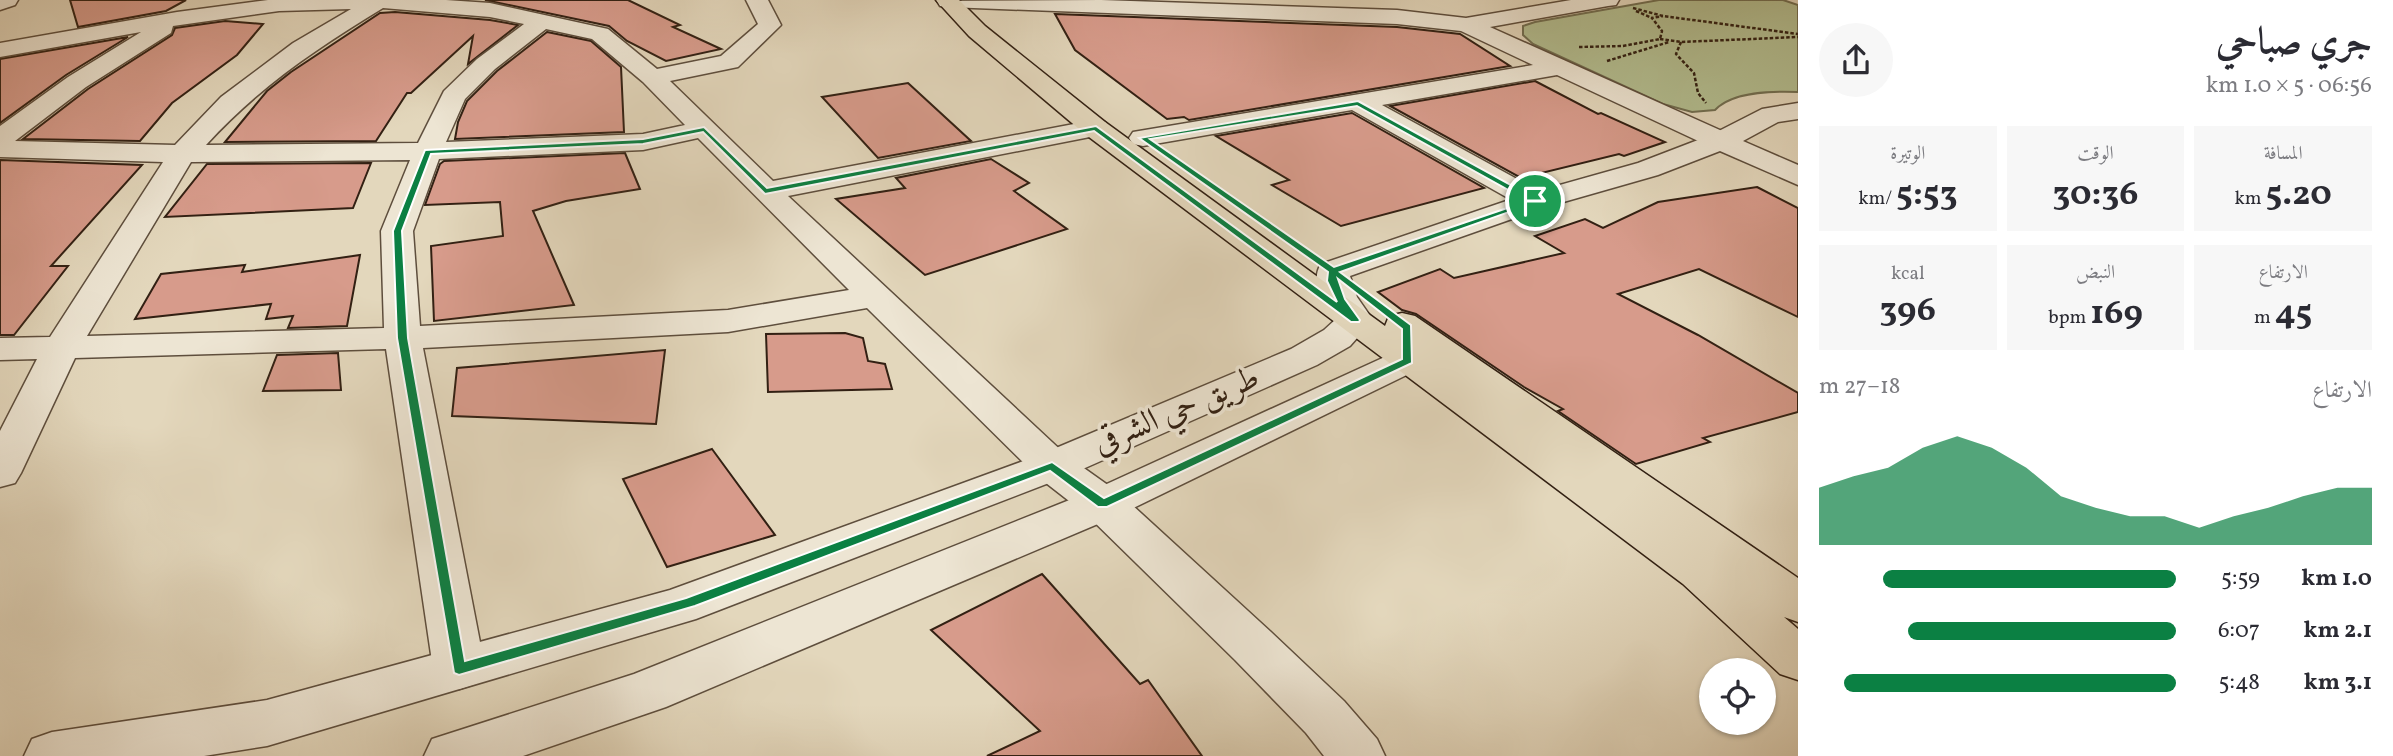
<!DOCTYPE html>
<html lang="ar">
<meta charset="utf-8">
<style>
:root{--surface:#fff;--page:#f7f7f7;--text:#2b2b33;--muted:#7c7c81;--accent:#0b8043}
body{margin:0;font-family:Vollkorn,Amiri,serif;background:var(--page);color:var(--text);direction:rtl;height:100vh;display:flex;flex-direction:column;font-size:26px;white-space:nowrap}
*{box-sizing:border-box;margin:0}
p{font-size:23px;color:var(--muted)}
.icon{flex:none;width:38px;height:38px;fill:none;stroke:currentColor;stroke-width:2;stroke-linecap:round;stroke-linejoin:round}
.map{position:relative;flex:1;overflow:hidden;direction:ltr}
.sheet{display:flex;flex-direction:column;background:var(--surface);width:595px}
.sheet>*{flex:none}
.fabs{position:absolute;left:1699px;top:658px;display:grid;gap:14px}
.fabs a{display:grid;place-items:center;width:77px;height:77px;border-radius:50%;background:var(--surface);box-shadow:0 2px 5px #0004;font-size:35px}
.pin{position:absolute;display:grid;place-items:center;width:60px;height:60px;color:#fff;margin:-30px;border:4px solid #fff;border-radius:50%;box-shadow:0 2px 7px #0007}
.round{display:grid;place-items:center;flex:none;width:74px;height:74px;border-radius:37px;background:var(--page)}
.overview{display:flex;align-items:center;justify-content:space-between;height:119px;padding:0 21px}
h1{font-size:38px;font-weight:700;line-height:52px}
.stats{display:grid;grid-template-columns:repeat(3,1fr);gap:10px;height:119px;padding:7px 21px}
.stats div{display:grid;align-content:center;border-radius:0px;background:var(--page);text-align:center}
.stats b{font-size:35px;font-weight:700}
.stats small{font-size:19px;font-weight:400}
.stats p{font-size:19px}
.chart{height:196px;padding:14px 21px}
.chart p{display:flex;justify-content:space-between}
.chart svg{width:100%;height:126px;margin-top:7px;fill:var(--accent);opacity:.7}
ul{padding:0 21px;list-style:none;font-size:23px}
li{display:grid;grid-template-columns:112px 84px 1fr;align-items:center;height:52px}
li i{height:18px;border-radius:9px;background:var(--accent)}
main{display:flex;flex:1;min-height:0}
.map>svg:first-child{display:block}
.green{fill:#b3be91;stroke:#726f52;stroke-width:2}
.building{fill:#d79b8b;stroke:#322013;stroke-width:2}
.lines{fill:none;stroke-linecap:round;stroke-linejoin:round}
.minor-casing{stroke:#5e4e3d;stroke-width:3}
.tertiary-casing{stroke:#5e4e3d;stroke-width:3}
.primary-casing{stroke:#322013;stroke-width:3}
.path{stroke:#322013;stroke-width:2.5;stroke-dasharray:3.5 2;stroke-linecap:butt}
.minor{fill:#ede5d3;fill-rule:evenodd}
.tertiary{fill:#ede5d3;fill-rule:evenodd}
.primary{fill:#e3d7bc;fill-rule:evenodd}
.route{fill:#0b8043;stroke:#fff;stroke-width:2;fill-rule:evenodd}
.labels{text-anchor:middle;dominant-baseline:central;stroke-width:7;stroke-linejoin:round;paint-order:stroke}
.near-street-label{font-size:33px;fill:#322013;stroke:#ede5d3}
</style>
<main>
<section class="sheet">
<div class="overview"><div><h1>جري صباحي</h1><p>06:56 · 5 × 1.0 km</p></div><a class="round"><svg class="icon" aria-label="share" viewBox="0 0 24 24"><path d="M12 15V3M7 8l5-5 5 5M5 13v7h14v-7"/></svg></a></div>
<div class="stats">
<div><p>المسافة</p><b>5.20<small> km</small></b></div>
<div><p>الوقت</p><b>30:36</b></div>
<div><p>الوتيرة</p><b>5:53<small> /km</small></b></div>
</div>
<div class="stats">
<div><p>الارتفاع</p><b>45<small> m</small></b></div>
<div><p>النبض</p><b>169<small> bpm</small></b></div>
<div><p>kcal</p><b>396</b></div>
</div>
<div class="chart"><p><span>الارتفاع</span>18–27 m</p>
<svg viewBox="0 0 160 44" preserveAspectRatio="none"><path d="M0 44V24L10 20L20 17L30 10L40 6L50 10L60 17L70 27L80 31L90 34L100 34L110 38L120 34L130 31L140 27L150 24L160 24V44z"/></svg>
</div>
<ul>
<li><b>1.0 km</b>5:59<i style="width:82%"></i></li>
<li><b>2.1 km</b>6:07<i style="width:75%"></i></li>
<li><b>3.1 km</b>5:48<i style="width:93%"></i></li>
</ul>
</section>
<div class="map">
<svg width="1798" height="756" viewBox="0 0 1798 756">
<rect width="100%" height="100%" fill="#e3d7bc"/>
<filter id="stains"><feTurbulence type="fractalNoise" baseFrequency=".00286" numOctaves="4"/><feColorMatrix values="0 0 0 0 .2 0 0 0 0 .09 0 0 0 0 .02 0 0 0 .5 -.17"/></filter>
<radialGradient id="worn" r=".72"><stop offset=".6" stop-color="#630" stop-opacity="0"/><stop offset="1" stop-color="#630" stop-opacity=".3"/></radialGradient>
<!-- green -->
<path class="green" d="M 1659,0 L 1783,0 L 1798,5 L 1798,92 C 1773,91 1733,91 1715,110 L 1692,112 L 1663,104 L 1533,44 L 1523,35 L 1523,26 L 1535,22 Z"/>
<!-- building -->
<g class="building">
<path d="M 70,0 L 186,0 L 166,11 L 78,27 Z"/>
<path d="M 485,0 L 628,0 L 680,25 L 673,27 L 721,49 L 666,61 L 627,41 L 609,26 Z"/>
<path d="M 395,12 L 490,20 L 518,25 L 468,64 L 473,36 L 411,93 L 407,93 L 376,141 L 225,142 L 267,91 L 291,72 L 380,13 Z"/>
<path d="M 1055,14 L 1397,27 L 1460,34 L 1510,66 L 1189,120 L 1184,117 L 1167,119 L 1075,50 Z"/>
<path d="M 225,21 L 263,24 L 237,55 L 172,103 L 140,141 L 23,139 L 88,89 L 172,35 L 175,28 Z"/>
<path d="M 547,32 L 591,41 L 621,67 L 624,132 L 455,139 L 458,122 L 467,101 L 497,71 Z"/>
<path d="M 128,37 L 66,75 L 0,123 L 0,59 Z"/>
<path d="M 1535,81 L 1598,114 L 1601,113 L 1665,142 L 1624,156 L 1619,154 L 1521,178 L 1390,106 Z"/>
<path d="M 908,83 L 971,141 L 878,158 L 822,97 Z"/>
<path d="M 1352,113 L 1484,188 L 1341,226 L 1272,185 L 1289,180 L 1216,136 Z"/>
<path d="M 625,153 L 640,189 L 566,201 L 533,211 L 574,305 L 434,321 L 431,246 L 503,236 L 500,202 L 425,205 L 440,164 L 444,161 Z"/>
<path d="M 991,159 L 1029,183 L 1014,191 L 1067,229 L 925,275 L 836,199 L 905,188 L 896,178 Z"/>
<path d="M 0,160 L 142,165 L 51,266 L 68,266 L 14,335 L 0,335 Z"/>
<path d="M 371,163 L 353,208 L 165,217 L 207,164 Z"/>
<path d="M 1757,187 L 1798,208 L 1798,317 L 1699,269 L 1618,294 L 1698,335 L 1798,393 L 1798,412 L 1703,438 L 1710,442 L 1636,464 L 1558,411 L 1563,409 L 1524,387 L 1416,314 L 1402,310 L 1378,292 L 1440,269 L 1454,278 L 1564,253 L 1535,236 L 1585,219 L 1603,228 L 1658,202 Z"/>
<path d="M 360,255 L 347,326 L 288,328 L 293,316 L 266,319 L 271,304 L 135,319 L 161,274 L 245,265 L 242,272 Z"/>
<path d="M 845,333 L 863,338 L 868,361 L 885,364 L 892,389 L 768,392 L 766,334 Z"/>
<path d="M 665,350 L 656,424 L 452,416 L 457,368 Z"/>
<path d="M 338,353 L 341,390 L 263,391 L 277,355 Z"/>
<path d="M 712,449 L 775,535 L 667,567 L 623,479 Z"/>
<path d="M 1042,574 L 1140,684 L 1148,680 L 1202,756 L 987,756 L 1040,731 L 931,630 Z"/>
</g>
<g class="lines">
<!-- minor casing -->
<g class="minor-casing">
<g id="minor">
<path d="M 0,0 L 18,0 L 15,5 L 0,10 Z"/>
<path d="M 268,0 L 446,0 L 490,3 L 608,29 L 657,69 L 721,56 L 758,24 L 746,0 L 768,0 L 781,25 L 738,67 L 670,81 L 773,181 L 1095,120 L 1105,122 L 1109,128 L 1105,134 L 1095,136 L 788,196 L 1067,456 L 1119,493 L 1271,632 L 1344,701 L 1377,739 L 1385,756 L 1324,756 L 1306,733 L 1235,660 L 1087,515 L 1037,476 L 867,308 L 728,332 L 423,348 L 485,668 L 477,683 L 459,689 L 441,683 L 433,668 L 386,349 L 75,358 L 21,473 L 15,483 L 0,487 L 0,431 L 37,359 L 0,360 L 0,338 L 50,337 L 163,162 L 0,157 L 0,126 L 68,77 L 141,32 L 0,57 L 0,43 L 177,12 ZM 383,8 L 490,17 L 524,24 L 477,59 L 444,91 L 418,143 L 206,145 C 260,86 316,49 383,8 ZM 351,9 L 293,43 L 221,97 L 175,145 L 15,141 L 86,87 L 171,33 L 173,26 L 279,11 ZM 546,29 L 592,39 L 643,82 L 685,125 L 643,134 L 446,142 L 465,99 L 495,69 ZM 698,138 L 849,290 L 728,310 L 420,326 L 413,231 L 439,159 L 643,150 ZM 410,160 L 381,231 L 384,328 L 87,336 L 191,162 Z"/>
<path d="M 1101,0 L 1397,10 L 1466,18 L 1571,0 L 1619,0 L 1616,5 L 1608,6 L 1490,27 L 1731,135 L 1735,141 L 1731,147 L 1721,149 L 1711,147 L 1557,75 L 1382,105 L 1546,195 L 1550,201 L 1546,207 L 1535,210 L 1524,207 L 1352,110 L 1143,146 L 1133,144 L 1129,138 L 1133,132 L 1533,65 L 1461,31 L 1397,24 L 948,7 L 940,6 L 937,1 Z"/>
</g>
</g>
<!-- tertiary casing -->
<g class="tertiary-casing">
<g id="tertiary">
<path d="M 1798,103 L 1798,119 L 1778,122 L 1743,141 L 1798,165 L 1798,185 L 1720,151 L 1658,175 L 1546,207 L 1350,276 L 1357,297 L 1373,320 L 1350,346 L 1317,365 L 1067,476 L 696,619 L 267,746 L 204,756 L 24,756 L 32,739 L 52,732 L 267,700 L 670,590 L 1037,456 L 1291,349 L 1324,330 L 1336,319 C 1325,303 1309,282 1321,264 L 1524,195 L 1638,163 L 1711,135 L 1762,109 Z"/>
<path d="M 1407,317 L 1420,320 C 1428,333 1430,356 1421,368 L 1119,515 L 666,707 L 523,756 L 424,756 L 432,739 L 634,674 L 1087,493 L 1389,355 L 1389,328 L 1394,320 Z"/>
</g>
</g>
<!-- primary casing -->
<g class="primary-casing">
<path id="primary" d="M 936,0 L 959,0 L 985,26 L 1105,122 L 1385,326 L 1389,316 L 1402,313 L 1415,316 L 1798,578 L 1798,622 L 1784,617 L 1798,629 L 1798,680 L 1780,674 L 1683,584 L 1085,134 L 969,36 Z"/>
</g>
<!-- path -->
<g class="path">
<path d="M 1633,8 L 1663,16 L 1798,34"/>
<path d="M 1636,11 L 1652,18"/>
<path d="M 1660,39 L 1681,42 L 1798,37"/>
<path d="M 1681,42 L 1676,54 L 1694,73 L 1698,93 L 1706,103"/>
<path d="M 1579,47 L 1623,46 L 1660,39 L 1662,31 L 1652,18 L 1663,16"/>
<path d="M 1607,61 L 1669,42"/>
</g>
<!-- minor -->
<use href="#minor" class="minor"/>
<!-- tertiary -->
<use href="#tertiary" class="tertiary"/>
<!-- primary -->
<use href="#primary" class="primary"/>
</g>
<!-- route -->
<path class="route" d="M 1358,101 L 1540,201 L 1340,272 L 1411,325 L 1412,363 L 1107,507 L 1098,507 L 1050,471 L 695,606 L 459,675 L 454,673 L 397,338 L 393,231 L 425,150 L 643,139 L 704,127 L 767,188 L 1096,126 L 1337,302 L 1327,281 L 1328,272 L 1139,138 ZM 1357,106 L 1528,201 L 1334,267 L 1150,139 ZM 1094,131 L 1351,322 L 1359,322 L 1360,320 L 1345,299 L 1338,279 L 1402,329 L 1402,359 L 1104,498 L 1052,462 L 686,598 L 465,661 L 408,338 L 402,231 L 431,154 L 643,144 L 703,132 L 765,194 Z"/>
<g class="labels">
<!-- near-street labels -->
<g class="near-street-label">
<text transform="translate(1177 412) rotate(-23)">طريق حي الشرقي</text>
</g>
</g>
<rect width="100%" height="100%" filter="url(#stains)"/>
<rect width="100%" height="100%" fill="url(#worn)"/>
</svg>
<div class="fabs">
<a><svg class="icon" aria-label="locate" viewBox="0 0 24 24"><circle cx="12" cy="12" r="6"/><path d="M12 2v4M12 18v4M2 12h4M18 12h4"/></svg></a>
</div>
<div class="pin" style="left:1535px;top:201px;background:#1e9e55"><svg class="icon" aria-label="arrive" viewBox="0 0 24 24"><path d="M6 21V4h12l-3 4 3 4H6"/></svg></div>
</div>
</main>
